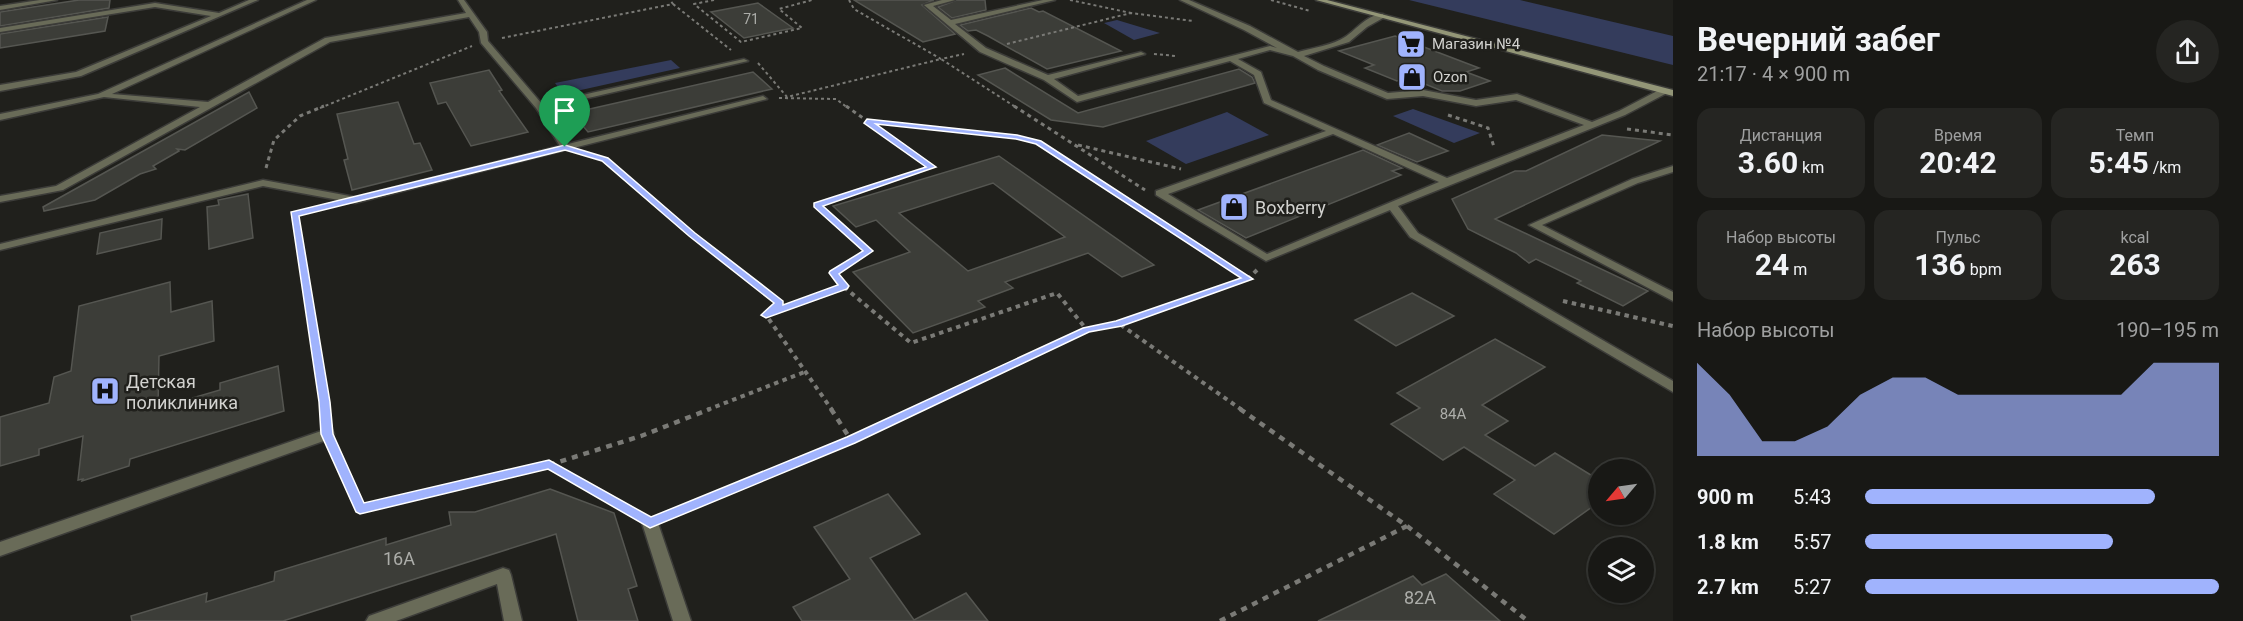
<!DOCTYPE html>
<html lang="ru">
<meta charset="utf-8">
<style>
:root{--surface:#181815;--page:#252522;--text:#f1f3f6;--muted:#9fa0a0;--line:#363734;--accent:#a0b3fd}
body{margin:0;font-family:Roboto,sans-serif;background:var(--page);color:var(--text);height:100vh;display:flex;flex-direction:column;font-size:22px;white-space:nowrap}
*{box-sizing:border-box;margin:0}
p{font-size:20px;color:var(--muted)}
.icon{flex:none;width:33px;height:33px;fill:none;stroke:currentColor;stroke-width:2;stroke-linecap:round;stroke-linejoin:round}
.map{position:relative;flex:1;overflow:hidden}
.panel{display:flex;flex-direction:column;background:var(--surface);width:570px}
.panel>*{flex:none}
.needle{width:39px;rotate:241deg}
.fabs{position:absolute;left:1588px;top:459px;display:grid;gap:12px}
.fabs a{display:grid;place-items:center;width:66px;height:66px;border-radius:50%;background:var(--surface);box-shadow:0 2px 4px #0004,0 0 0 2px var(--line);font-size:30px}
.pin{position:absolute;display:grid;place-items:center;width:51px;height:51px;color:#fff;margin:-62px -26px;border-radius:50% 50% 50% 0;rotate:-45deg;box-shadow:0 0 6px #0007}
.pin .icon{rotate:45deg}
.round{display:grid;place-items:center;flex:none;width:63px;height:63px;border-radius:32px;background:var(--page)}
.head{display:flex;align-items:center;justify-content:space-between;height:102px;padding:0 24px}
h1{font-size:33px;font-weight:700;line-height:45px}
.figures{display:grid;grid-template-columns:repeat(3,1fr);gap:9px;height:102px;padding:6px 24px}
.figures div{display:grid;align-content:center;border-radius:15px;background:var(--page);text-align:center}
.figures b{font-size:30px;font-weight:700}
.figures small{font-size:16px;font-weight:400}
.figures p{font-size:16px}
.chart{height:168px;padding:12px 24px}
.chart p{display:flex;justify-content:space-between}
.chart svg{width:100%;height:108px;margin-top:6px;fill:var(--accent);opacity:.7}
ul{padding:0 24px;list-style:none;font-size:20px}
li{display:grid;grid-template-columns:96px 72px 1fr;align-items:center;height:45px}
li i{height:15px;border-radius:8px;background:var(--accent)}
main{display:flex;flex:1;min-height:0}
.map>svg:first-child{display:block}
.green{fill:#343c5c}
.building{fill:#3c3d38;stroke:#555651;stroke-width:1.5;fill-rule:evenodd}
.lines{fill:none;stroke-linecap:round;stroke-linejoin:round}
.lane-casing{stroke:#3c3c39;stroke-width:3}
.secondary-casing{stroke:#3c3c39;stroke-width:3}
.path-far3{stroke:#7a7a76;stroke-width:2;stroke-dasharray:3 3;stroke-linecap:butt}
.path-far2{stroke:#7a7a76;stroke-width:3;stroke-dasharray:4 4;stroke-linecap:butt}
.path-far1{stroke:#7a7a76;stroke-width:4;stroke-dasharray:4.5 4.5;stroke-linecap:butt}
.path{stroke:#7a7a76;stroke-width:4.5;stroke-dasharray:6 6;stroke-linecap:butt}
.lane{fill:#696b58;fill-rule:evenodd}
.secondary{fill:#939677;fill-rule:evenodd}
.route{fill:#a0b3fd;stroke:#fff;stroke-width:1.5;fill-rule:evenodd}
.labels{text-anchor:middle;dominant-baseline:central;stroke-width:5;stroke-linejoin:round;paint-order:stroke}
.far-number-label{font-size:14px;fill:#acada9}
.far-poi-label{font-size:15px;fill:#d2d2cf;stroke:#20201c;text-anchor:start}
.number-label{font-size:15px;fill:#acada9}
.poi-label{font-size:18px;fill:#d2d2cf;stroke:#20201c;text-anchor:start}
.near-number-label{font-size:18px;fill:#acada9}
</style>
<main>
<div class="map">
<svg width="1673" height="621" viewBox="0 0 1673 621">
<rect width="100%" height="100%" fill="#20201c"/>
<!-- green -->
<g class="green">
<path d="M 1409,0 L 1520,0 L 1673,36 L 1673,65 Z"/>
<path d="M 1117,20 L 1160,33 L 1134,40 L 1104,23 Z"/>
<path d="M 671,60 L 680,68 L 563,94 L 555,83 Z"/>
<path d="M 1413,109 L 1480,133 L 1454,143 L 1393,116 Z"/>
<path d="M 1227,112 L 1269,135 L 1186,164 L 1146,141 Z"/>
</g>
<!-- building -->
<g class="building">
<path d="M 79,0 L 110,0 L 109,8 L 0,26 L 0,12 Z"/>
<path d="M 854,0 L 934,0 L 922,5 L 955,34 L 923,42 Z"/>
<path d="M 957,0 L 985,0 L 986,10 L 952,18 L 938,7 Z"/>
<path d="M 758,3 L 793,28 L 744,38 L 711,12 Z"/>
<path d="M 1031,8 L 1039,12 L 1043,11 L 1121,51 L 1047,69 L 988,36 L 976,30 L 968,31 L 960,25 Z"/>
<path d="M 108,17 L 105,31 L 0,48 L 0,34 Z"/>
<path d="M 1395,36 L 1479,68 L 1466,72 L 1490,81 L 1460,91 L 1442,91 L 1408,77 L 1397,81 L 1365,68 L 1374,65 L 1339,51 Z"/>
<path d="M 1005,68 L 1078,113 L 1239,69 L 1252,77 L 1255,83 L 1103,127 L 1051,120 L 978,75 Z"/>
<path d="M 489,70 L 502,90 L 499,91 L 528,132 L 471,146 L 446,102 L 438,104 L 430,83 Z"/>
<path d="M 753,72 L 772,89 L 588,132 L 572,113 Z"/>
<path d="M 249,92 L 257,108 L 185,150 L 177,149 L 179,151 L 153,166 L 156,169 L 140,174 L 95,200 L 44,211 L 43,207 Z"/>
<path d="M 398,102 L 414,144 L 420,143 L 432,170 L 352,190 L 344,160 L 348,159 L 337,114 Z"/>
<path d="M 1409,133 L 1448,151 L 1417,162 L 1377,145 Z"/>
<path d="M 1602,135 L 1660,141 L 1495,219 L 1648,291 L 1623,306 L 1577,283 L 1581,281 L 1536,259 L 1529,263 L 1516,253 L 1468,229 L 1452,199 L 1515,171 L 1526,171 Z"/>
<path d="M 1363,150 L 1402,168 L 1392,171 L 1401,175 L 1246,238 L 1198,210 Z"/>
<path d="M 999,156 L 1154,265 L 1122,277 L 1088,253 L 1005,282 L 1013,288 L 978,301 L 985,307 L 913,333 L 853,272 L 910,252 L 876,220 L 856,227 L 833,206 ZM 993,183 L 1065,237 L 968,271 L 899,213 Z"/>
<path d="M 248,194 L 253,238 L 209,249 L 207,207 L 219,205 L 218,200 Z"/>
<path d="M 162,219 L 161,239 L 97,254 L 100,233 Z"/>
<path d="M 170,282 L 171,312 L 212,301 L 214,341 L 159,356 L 158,408 L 220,390 L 220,383 L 278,366 L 284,411 L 130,459 L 129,466 L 82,481 L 83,479 L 78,480 L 83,436 L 39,449 L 39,455 L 0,466 L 0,417 L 49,403 L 54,377 L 71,371 L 79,306 Z"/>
<path d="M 1412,293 L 1454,316 L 1396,346 L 1355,320 Z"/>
<path d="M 1495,339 L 1545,367 L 1482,405 L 1508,421 L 1485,435 L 1535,466 L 1555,453 L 1599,480 L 1599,502 L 1554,534 L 1494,494 L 1515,480 L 1464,447 L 1443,460 L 1391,424 L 1420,408 L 1397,393 Z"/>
<path d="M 550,489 L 614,513 L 637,586 L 628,589 L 638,621 L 578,621 L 556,534 L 283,621 L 132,621 L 131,616 L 207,593 L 206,602 L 274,581 L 275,572 L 386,538 L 386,545 L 451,525 L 449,512 L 475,512 Z"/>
<path d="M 888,494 L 920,534 L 870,558 L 914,620 L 966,593 L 988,621 L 802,621 L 793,607 L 850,579 L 814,527 Z"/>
<path d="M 1446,574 L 1500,621 L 1318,621 L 1413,576 L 1422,585 Z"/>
</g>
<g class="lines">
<!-- lane casing -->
<g class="lane-casing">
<g id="lane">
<path d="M 40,0 L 57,0 L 0,10 L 0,6 Z"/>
<path d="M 249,0 L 258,0 L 81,76 L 0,91 L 0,85 L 76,72 L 211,16 L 155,7 L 0,32 L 0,28 L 155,3 L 219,13 Z"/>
<path d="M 307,0 L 316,0 L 112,94 L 208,102 L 325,38 L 466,13 L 458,0 L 464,0 L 487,32 L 488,41 L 542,104 L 744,59 L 748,61 L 545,108 L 568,144 L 763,96 L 767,99 L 355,203 L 263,186 L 0,250 L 0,244 L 263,180 L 355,197 L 560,146 L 536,108 L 481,43 L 479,32 L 469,17 L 330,42 L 63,190 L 0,202 L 0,196 L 56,186 L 200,107 L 104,97 L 0,120 L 0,114 L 98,94 Z"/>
<path d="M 942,0 L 955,0 L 933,6 L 951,20 L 1043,0 L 1055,0 L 955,24 L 986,48 L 1048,75 L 1141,52 L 1145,54 L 1054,79 L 1078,96 L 1270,46 L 1277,48 L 1244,30 L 1180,0 L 1189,0 L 1250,26 L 1298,52 C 1313,48 1333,45 1345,37 C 1357,29 1368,14 1383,14 L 1383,18 L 1367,27 L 1349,42 L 1304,56 L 1324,66 L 1388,93 L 1423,90 L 1476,100 L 1517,94 L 1592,122 L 1619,111 L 1661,89 L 1667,89 L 1667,93 L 1625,115 L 1398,206 L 1418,233 L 1673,381 L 1673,392 L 1410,237 L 1390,210 L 1266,261 L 1156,195 L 1156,191 L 1326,131 L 1264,103 L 1254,75 L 1230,61 L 1077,102 L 1044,80 L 980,52 L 924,5 ZM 1270,50 L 1293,56 L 1318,70 L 1387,99 L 1423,96 L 1476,106 L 1516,100 L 1584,125 L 1447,178 L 1271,100 L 1261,72 L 1238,59 ZM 1333,134 L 1439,182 L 1267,254 L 1168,194 Z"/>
<path d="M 1673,166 L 1673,172 L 1638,183 L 1542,225 L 1673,292 L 1673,301 L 1529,225 L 1632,179 Z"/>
<path d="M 327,429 L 332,430 L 334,434 L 332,438 L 0,556 L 0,542 Z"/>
<path d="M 650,517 L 655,519 L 658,523 L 691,621 L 673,621 L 642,523 L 645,519 Z"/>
<path d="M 503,568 L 509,570 L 511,575 L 522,621 L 504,621 L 497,584 L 396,621 L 366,621 L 369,616 Z"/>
</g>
</g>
<!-- secondary casing -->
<g class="secondary-casing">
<path id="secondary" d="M 1316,0 L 1327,0 L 1673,90 L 1673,96 Z"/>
</g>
<!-- path-far3 -->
<g class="path-far3">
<path d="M 714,0 L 694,4 L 741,42 L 802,28 L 779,9 L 812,0"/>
<path d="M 849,0 L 854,9 L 941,59 L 964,54"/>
<path d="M 1070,0 L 1131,13"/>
<path d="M 1271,0 L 1310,11"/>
<path d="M 673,4 L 731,50"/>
<path d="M 502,38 L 673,4 L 670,0"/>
<path d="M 1007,44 L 1131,13 L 1193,21"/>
<path d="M 1154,54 L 1176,56"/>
<path d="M 758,63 L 787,97 L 941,59 L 1017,108"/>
<path d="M 779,98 L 836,99 L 848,108"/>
<path d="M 320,108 L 472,46"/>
</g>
<!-- path-far2 -->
<g class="path-far2">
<path d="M 846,106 L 932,167 L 817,205 L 859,242"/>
<path d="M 1014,106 L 1145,190"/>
<path d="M 1448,115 L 1488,128 L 1494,147"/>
<path d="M 868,121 L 1016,137 L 1039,143 L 1190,242"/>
<path d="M 1627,129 L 1673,135"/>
<path d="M 1078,145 L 1181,169"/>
<path d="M 595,156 L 605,159 L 701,242"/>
<path d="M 266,168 L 274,140 L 300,116 L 324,106"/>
<path d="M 298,242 L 294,214 L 315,209"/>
</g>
<!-- path-far1 -->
<g class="path-far1">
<path d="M 298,240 L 325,410"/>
<path d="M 699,240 L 780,303 L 766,315 L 832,410"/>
<path d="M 1188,240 L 1247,279"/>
<path d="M 844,287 L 911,343 L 1057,293 L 1087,330"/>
<path d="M 1563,301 L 1673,326"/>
<path d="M 766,315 L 844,287 L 833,273 L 869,251 L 857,240"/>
<path d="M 707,410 L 807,371"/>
<path d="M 915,410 L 1087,330 L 1118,323"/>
<path d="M 1242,410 L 1118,323 L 1248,279 L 1257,270"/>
</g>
<!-- path -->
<g class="path">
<path d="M 325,409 L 326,417"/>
<path d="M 831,409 L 851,440"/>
<path d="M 1240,409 L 1407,526 L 1528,621"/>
<path d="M 334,450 L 360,509 L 549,465 L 636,514"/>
<path d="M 549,465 L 641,436 L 710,409"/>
<path d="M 667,516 L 851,440 L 918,409"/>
<path d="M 1220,621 L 1407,526"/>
</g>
<!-- lane -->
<use href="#lane" class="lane"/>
<!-- secondary -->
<use href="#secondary" class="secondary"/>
</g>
<!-- route -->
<path class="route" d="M 867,119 L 1017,135 L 1041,141 L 1253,279 L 1122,326 L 1089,332 L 855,443 L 650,528 L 548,469 L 360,514 L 356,512 L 321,434 L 319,402 L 291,212 L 565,145 L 608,158 L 695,233 L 783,301 L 783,305 L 838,285 L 829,273 L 830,271 L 863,251 L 814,207 L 814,203 L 926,167 L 864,123 ZM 876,124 L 1016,139 L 1036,144 L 1241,278 L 1116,321 L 1083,328 L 847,437 L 651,517 L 549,460 L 364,503 L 333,434 L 330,402 L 299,216 L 565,150 L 602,161 L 689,236 L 774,303 L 761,315 L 766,318 L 847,289 L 849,286 L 839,274 L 873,251 L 823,206 L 936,167 Z"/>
<!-- icons -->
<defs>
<g id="supermarket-square" transform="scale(1.5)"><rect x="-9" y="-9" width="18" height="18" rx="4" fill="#a0b3fd" stroke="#20201c"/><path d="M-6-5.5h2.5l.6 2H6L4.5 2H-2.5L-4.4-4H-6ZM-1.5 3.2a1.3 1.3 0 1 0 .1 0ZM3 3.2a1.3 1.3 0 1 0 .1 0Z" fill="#111"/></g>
<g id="shop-square" transform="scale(1.5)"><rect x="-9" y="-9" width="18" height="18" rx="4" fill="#a0b3fd" stroke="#20201c"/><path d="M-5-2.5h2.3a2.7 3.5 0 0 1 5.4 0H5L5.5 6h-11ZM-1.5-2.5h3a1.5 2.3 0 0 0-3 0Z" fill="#111"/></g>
<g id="hospital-square" transform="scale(1.5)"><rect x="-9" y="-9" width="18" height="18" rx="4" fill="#a0b3fd" stroke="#20201c"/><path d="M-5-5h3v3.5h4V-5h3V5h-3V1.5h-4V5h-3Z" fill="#111"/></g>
</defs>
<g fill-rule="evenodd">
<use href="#supermarket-square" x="1411" y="44"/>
<use href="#shop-square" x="1412" y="77"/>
<use href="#shop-square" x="1234" y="207"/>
<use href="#hospital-square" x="105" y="391"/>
</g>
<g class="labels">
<!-- far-number labels -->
<g class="far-number-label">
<text x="751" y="19">71</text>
</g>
<!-- far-poi labels -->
<g class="far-poi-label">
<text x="1432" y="44">Магазин №4</text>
<text x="1433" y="77">Ozon</text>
</g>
<!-- number labels -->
<g class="number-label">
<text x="1453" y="414">84А</text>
</g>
<!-- poi labels -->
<g class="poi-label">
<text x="1255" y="207">Boxberry</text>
<text x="126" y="381">Детская<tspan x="126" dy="21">поликлиника</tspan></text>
</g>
<!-- near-number labels -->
<g class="near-number-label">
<text x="399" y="558">16А</text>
<text x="1420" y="597">82А</text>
</g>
</g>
</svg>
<div class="fabs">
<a><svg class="needle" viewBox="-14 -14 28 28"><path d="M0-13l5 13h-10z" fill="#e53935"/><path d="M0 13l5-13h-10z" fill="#9fa0a0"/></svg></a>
<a><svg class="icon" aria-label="layers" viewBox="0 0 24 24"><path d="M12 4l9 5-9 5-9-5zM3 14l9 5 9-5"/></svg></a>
</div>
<div class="pin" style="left:565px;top:147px;background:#1e9e55"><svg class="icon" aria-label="arrive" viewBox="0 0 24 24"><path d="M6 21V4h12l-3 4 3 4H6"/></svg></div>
</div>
<section class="panel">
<div class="head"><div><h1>Вечерний забег</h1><p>21:17 · 4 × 900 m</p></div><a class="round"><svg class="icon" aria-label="share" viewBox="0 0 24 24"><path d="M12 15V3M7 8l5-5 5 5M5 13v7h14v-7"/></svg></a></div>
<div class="figures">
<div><p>Дистанция</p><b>3.60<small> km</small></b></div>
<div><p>Время</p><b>20:42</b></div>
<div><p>Темп</p><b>5:45<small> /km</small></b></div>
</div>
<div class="figures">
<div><p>Набор высоты</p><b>24<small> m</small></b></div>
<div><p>Пульс</p><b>136<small> bpm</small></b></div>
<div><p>kcal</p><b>263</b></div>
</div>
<div class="chart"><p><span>Набор высоты</span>190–195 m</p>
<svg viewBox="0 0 160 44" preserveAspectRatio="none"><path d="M0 44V6L10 19L20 38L30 38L40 32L50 19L60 12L70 12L80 19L90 19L100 19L110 19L120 19L130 19L140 6L150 6L160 6V44z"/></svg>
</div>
<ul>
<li><b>900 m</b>5:43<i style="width:82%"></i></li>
<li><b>1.8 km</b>5:57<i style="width:70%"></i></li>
<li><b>2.7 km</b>5:27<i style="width:100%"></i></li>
</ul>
</section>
</main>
